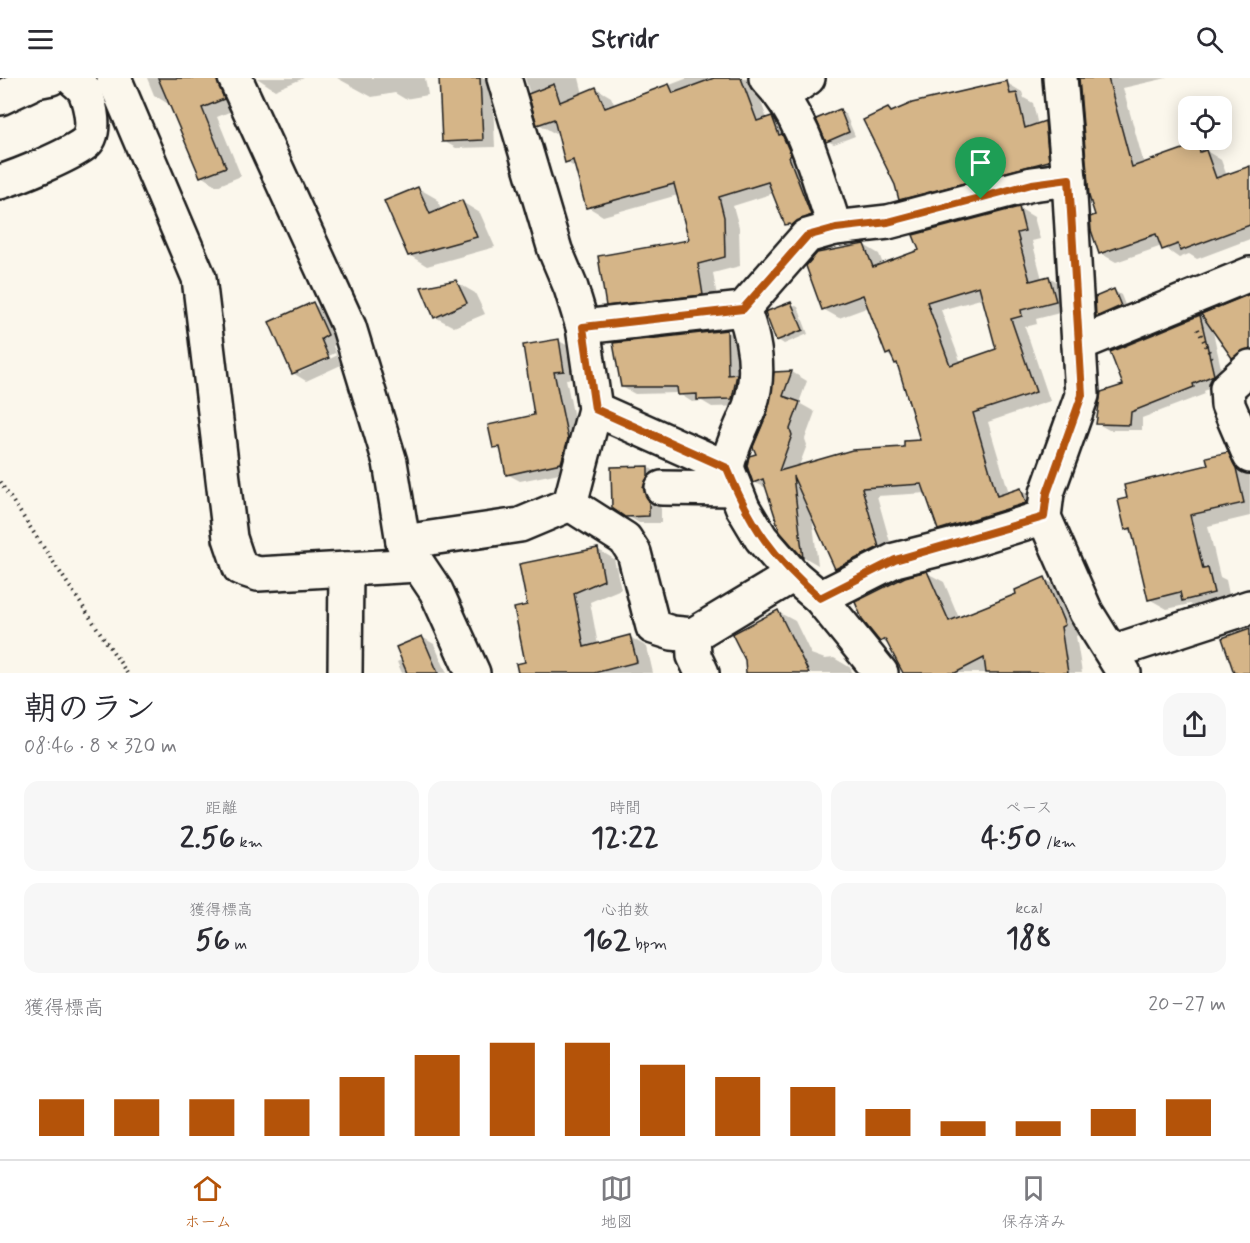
<!DOCTYPE html>
<html lang="ja">
<meta charset="utf-8">
<style>
:root{--surface:#fff;--page:#f7f7f7;--text:#2b2b33;--muted:#7c7c81;--line:#e1e1e2;--accent:#b45309}
body{margin:0;font-family:Mynerve,"Klee One",sans-serif;background:var(--page);color:var(--text);height:100vh;display:flex;flex-direction:column;font-size:22px;white-space:nowrap}
*{box-sizing:border-box;margin:0}
p{font-size:20px;color:var(--muted)}
.icon{flex:none;width:33px;height:33px;fill:none;stroke:currentColor;stroke-width:2;stroke-linecap:round;stroke-linejoin:round}
.map{position:relative;height:595px;overflow:hidden}
.side{display:flex;flex-direction:column;background:var(--surface);flex:1}
.side>*{flex:none}
.tools{position:absolute;left:1178px;top:18px;display:grid;gap:12px}
.tools a{display:grid;place-items:center;width:54px;height:54px;border-radius:12px;background:var(--surface);box-shadow:0 3px 15px #0003;font-size:30px}
.pin{position:absolute;display:grid;place-items:center;width:51px;height:51px;color:#fff;margin:-62px -26px;border-radius:50% 50% 50% 0;rotate:-45deg;box-shadow:0 0 6px #0007}
.pin .icon{rotate:45deg}
.round{display:grid;place-items:center;flex:none;width:63px;height:63px;border-radius:18px;background:var(--page)}
.headline{display:flex;align-items:center;justify-content:space-between;height:102px;padding:0 24px}
h1{font-size:33px;font-weight:700;line-height:45px}
.figures{display:grid;grid-template-columns:repeat(3,1fr);gap:9px;height:102px;padding:6px 24px}
.figures div{display:grid;align-content:center;border-radius:15px;background:var(--page);text-align:center}
.figures b{font-size:30px;font-weight:700}
.figures small{font-size:16px;font-weight:400}
.figures p{font-size:16px}
.chart{height:168px;padding:12px 24px}
.chart p{display:flex;justify-content:space-between}
.chart svg{width:100%;height:108px;margin-top:6px;stroke:var(--accent);stroke-width:6}
header{display:flex;justify-content:space-between;align-items:center;height:78px;padding:0 24px;background:var(--surface);font-size:27px;font-weight:700}
.tab-bar{display:flex;justify-content:space-around;align-items:center;height:84px;border-top:2px solid var(--line);background:var(--surface);font-size:16px;color:var(--muted)}
.tab-bar a{display:grid;justify-items:center;gap:3px}
.tab-bar .current{color:var(--accent)}
.map>svg:first-child{display:block}
.shadow{fill:#0003;fill-rule:evenodd}
.building{fill:#d5b588;stroke:#1c1c1c;stroke-width:1.5;fill-rule:evenodd}
.lines{fill:none;stroke-linecap:round;stroke-linejoin:round}
.minor-casing{stroke:#1c1c1c;stroke-width:38}
.path{stroke:#1c1c1c;stroke-width:4;stroke-dasharray:1.5 4.5;stroke-linecap:butt}
.minor{stroke:#fbf7ec;stroke-width:33}
.route-casing{stroke:#fff;stroke-width:12}
.route{stroke:#b45309;stroke-width:8}
</style>
<header><svg class="icon" aria-label="menu" viewBox="0 0 24 24"><path d="M4 6h16M4 12h16M4 18h16"/></svg>Stridr<svg class="icon" aria-label="search" viewBox="0 0 24 24"><circle cx="10" cy="10" r="6"/><path d="M15 15l6 6"/></svg></header>
<div class="map">
<svg width="1250" height="595" viewBox="0 0 1250 595">
<rect width="100%" height="100%" fill="#fbf7ec"/>
<filter id="ink" filterUnits="userSpaceOnUse"><feTurbulence type="fractalNoise" baseFrequency=".0167" numOctaves="2"/><feDisplacementMap in="SourceGraphic" scale="12" xChannelSelector="R" yChannelSelector="G"/><feConvolveMatrix kernelMatrix="1 2 1 2 8 2 1 2 1" color-interpolation-filters="sRGB"/></filter>
<g filter="url(#ink)">
<!-- shadow -->
<g class="shadow">
<path d="M 147,0 L 235,0 L 239,30 L 217,39 L 241,98 L 217,108 L 201,98 L 170,27 L 154,17 Z"/>
<path d="M 257,0 L 304,0 L 275,12 Z"/>
<path d="M 337,0 L 425,0 L 428,17 L 405,21 L 395,15 L 372,19 Z"/>
<path d="M 440,0 L 492,0 L 495,69 L 456,70 L 443,63 Z"/>
<path d="M 525,0 L 579,0 L 583,16 L 596,10 L 611,19 L 615,28 L 688,0 L 753,0 L 767,41 L 772,40 L 787,49 L 826,146 L 802,155 L 787,146 L 774,115 L 733,128 L 739,149 L 740,188 L 713,195 L 718,225 L 623,235 L 608,227 L 691,163 L 678,117 L 603,138 L 588,129 L 576,90 L 566,84 L 558,53 L 554,55 L 539,46 Z"/>
<path d="M 1080,0 L 1167,0 L 1123,10 L 1144,86 L 1197,67 L 1221,82 L 1227,98 L 1250,90 L 1250,161 L 1197,181 L 1189,176 L 1179,180 L 1162,168 L 1116,184 L 1100,175 Z"/>
<path d="M 1007,5 L 1022,14 L 1024,20 L 1033,25 L 1038,48 L 1045,45 L 1060,54 L 1063,91 L 916,130 L 900,121 L 888,31 L 894,35 Z"/>
<path d="M 840,33 L 846,37 L 855,58 L 834,66 L 827,63 Z"/>
<path d="M 418,110 L 437,121 L 442,133 L 462,124 L 480,135 L 495,169 L 427,188 L 409,177 Z"/>
<path d="M 1019,130 L 1034,139 L 1040,161 L 1032,163 L 1042,201 L 1049,199 L 1064,208 L 1071,232 L 1036,241 L 1037,246 L 1025,249 L 1050,323 L 988,344 L 1009,415 L 1021,411 L 1036,420 L 1041,434 L 955,460 L 939,451 L 927,415 L 877,418 L 894,478 L 852,499 L 836,490 L 812,438 L 818,487 L 804,479 L 782,453 L 768,411 L 754,404 L 758,377 L 792,294 L 807,303 L 799,325 L 815,334 L 805,361 L 807,367 L 799,388 L 906,370 L 922,363 L 899,286 L 887,276 L 869,229 L 839,240 L 823,231 L 864,167 L 879,176 L 883,186 ZM 984,220 L 998,272 L 961,285 L 941,232 Z"/>
<path d="M 456,204 L 475,215 L 485,236 L 454,249 L 435,239 Z"/>
<path d="M 1114,213 L 1121,217 L 1127,232 L 1104,241 L 1098,238 Z"/>
<path d="M 1250,218 L 1250,286 L 1233,279 L 1212,249 L 1224,304 L 1204,313 L 1205,316 L 1142,340 L 1142,352 L 1109,352 L 1098,346 L 1125,308 L 1200,238 L 1208,244 Z"/>
<path d="M 313,226 L 326,234 L 340,265 L 333,268 L 341,287 L 306,303 L 293,295 ZM 335,275 L 336,278 L 299,295 L 299,292 Z"/>
<path d="M 791,226 L 798,229 L 808,256 L 784,266 L 778,262 Z"/>
<path d="M 727,253 L 740,261 L 745,328 L 712,329 L 702,323 L 692,324 L 678,315 L 635,316 L 622,309 Z"/>
<path d="M 559,263 L 572,270 L 577,300 L 566,301 L 580,369 L 574,392 L 520,403 L 507,396 L 503,374 L 494,369 L 536,339 Z"/>
<path d="M 1228,375 L 1246,386 L 1250,394 L 1250,438 L 1208,448 L 1220,499 L 1226,502 L 1231,526 L 1202,533 L 1190,526 L 1167,531 L 1149,521 L 1132,454 L 1127,451 Z"/>
<path d="M 648,389 L 661,397 L 656,419 L 661,431 L 661,445 L 639,445 L 626,437 Z"/>
<path d="M 597,471 L 614,481 L 621,511 L 590,524 L 598,567 L 630,559 L 647,569 L 653,595 L 533,595 L 529,528 Z"/>
<path d="M 927,495 L 944,504 L 959,540 L 1018,516 L 1044,501 L 1061,510 L 1081,556 L 1076,558 L 1082,595 L 904,595 L 890,568 L 881,562 Z"/>
<path d="M 778,534 L 795,543 L 811,576 L 825,581 L 834,580 L 851,590 L 852,595 L 748,595 Z"/>
<path d="M 422,559 L 434,566 L 447,595 L 402,595 L 397,584 L 403,581 Z"/>
</g>
<!-- building -->
<g class="building">
<path d="M 158,0 L 217,0 L 224,21 L 202,30 L 226,89 L 200,99 Z"/>
<path d="M 439,0 L 480,0 L 483,62 L 442,64 Z"/>
<path d="M 714,0 L 741,0 L 757,43 L 772,38 L 779,57 L 782,56 L 791,77 L 789,79 L 811,137 L 791,148 L 790,146 L 785,147 L 768,104 L 719,119 L 724,139 L 725,179 L 698,186 L 703,217 L 606,228 L 598,178 L 689,162 L 674,106 L 586,130 L 573,82 L 565,85 L 554,41 L 537,47 L 528,16 L 554,6 L 560,24 L 596,9 L 605,30 L 669,6 L 673,15 Z"/>
<path d="M 1079,0 L 1108,0 L 1132,89 L 1197,66 L 1200,74 L 1206,72 L 1216,100 L 1250,88 L 1250,147 L 1180,173 L 1178,166 L 1162,172 L 1156,156 L 1099,176 L 1091,152 L 1090,139 L 1095,137 L 1089,118 Z"/>
<path d="M 1007,3 L 1010,16 L 1017,15 L 1025,50 L 1045,43 L 1049,83 L 899,122 L 895,107 L 863,42 L 888,30 L 891,34 L 912,25 Z"/>
<path d="M 840,31 L 849,54 L 826,64 L 816,41 Z"/>
<path d="M 418,109 L 430,136 L 462,122 L 477,159 L 408,178 L 384,123 Z"/>
<path d="M 1019,129 L 1025,153 L 1017,155 L 1030,203 L 1049,198 L 1056,223 L 1021,232 L 1022,238 L 1011,241 L 1036,314 L 973,335 L 997,418 L 1021,410 L 1026,425 L 938,452 L 922,406 L 862,410 L 879,469 L 835,491 L 793,398 L 803,480 L 780,454 L 763,401 L 753,405 L 747,388 L 749,378 L 756,376 L 753,369 L 768,333 L 774,294 L 792,293 L 783,318 L 800,324 L 790,351 L 792,357 L 779,393 L 852,372 L 904,369 L 904,363 L 920,362 L 897,285 L 895,286 L 890,275 L 886,277 L 863,217 L 822,232 L 806,188 L 817,175 L 864,166 L 873,189 L 919,172 L 913,157 ZM 979,208 L 996,271 L 950,287 L 927,224 Z"/>
<path d="M 456,202 L 467,225 L 434,240 L 421,209 Z"/>
<path d="M 1114,211 L 1121,228 L 1096,239 L 1095,219 Z"/>
<path d="M 1250,216 L 1250,271 L 1232,280 L 1201,236 Z"/>
<path d="M 313,224 L 328,257 L 321,261 L 329,280 L 292,296 L 269,244 Z"/>
<path d="M 791,224 L 803,252 L 776,263 L 765,234 Z"/>
<path d="M 1200,237 L 1214,297 L 1193,306 L 1194,309 L 1131,334 L 1130,347 L 1096,346 L 1101,314 L 1123,307 L 1110,274 Z"/>
<path d="M 727,252 L 728,297 L 737,296 L 732,321 L 697,322 L 697,316 L 678,317 L 677,309 L 621,309 L 613,265 Z"/>
<path d="M 559,261 L 564,293 L 554,294 L 568,361 L 561,385 L 506,397 L 500,369 L 493,370 L 488,347 L 534,337 L 523,267 Z"/>
<path d="M 1228,374 L 1236,390 L 1244,425 L 1190,437 L 1203,491 L 1208,490 L 1214,515 L 1182,523 L 1180,514 L 1148,522 L 1131,450 L 1125,452 L 1118,422 L 1127,420 L 1124,407 L 1208,387 L 1206,379 Z"/>
<path d="M 648,388 L 648,398 L 643,410 L 649,422 L 649,438 L 625,439 L 612,430 L 611,389 Z"/>
<path d="M 598,470 L 604,502 L 574,515 L 584,569 L 630,557 L 637,584 L 594,595 L 518,595 L 516,586 L 525,584 L 514,530 L 527,527 L 519,486 Z"/>
<path d="M 927,493 L 949,543 L 1016,516 L 1015,512 L 1045,499 L 1065,547 L 1061,549 L 1068,595 L 986,595 L 984,580 L 955,595 L 903,595 L 885,561 L 880,564 L 863,543 L 855,524 L 905,499 Z"/>
<path d="M 778,532 L 809,595 L 746,595 L 745,582 L 732,556 Z"/>
<path d="M 1250,550 L 1250,595 L 1234,595 L 1222,560 Z"/>
<path d="M 422,558 L 427,569 L 438,595 L 407,595 L 396,569 Z"/>
</g>
<g class="lines">
<!-- minor casing -->
<g class="minor-casing">
<g id="minor">
<path d="M 114,0 L 199,200 L 230,460 L 240,490 L 258,496 L 418,487"/>
<path d="M 235,0 L 349,249 L 390,384 L 403,464 L 436,513 L 473,595"/>
<path d="M 766,0 C 805,39 817,98 835,150"/>
<path d="M 1060,0 L 1069,101 L 1082,317 L 1047,415 L 1044,439 L 1086,534 L 1124,595"/>
<path d="M 783,17 L 808,0"/>
<path d="M 0,20 L 36,3 L 51,0"/>
<path d="M 0,104 C 20,98 68,78 84,66 C 98,56 90,26 85,13 C 82,8 76,4 72,0"/>
<path d="M 583,249 L 743,231 L 807,158 L 835,150 L 888,144 L 1032,106 L 1069,101"/>
<path d="M 1079,266 L 1250,196"/>
<path d="M 1250,289 L 1227,310 L 1228,327 L 1250,378"/>
<path d="M 595,331 L 727,390 L 743,430 L 761,460 L 793,497 L 820,520 L 881,595"/>
<path d="M 727,390 C 731,367 742,350 750,328 C 761,295 755,262 743,231"/>
<path d="M 662,410 L 735,411"/>
<path d="M 570,426 L 625,461 L 634,475 L 653,549 L 672,555 L 693,557 L 793,497"/>
<path d="M 403,464 L 520,447 L 570,426 L 595,331 L 583,249 L 571,210 L 555,172 L 504,0"/>
<path d="M 820,520 L 895,482 L 951,468 L 1044,439"/>
<path d="M 693,557 L 694,578 L 702,595"/>
<path d="M 1112,574 L 1250,529"/>
<path d="M 345,595 L 346,491"/>
</g>
</g>
<!-- path -->
<g class="path">
<path d="M 1198,251 L 1212,280"/>
<path d="M 0,404 L 127,595"/>
</g>
<!-- minor -->
<use href="#minor" class="minor"/>
</g>
</g>
<g class="lines" filter="url(#ink)">
<!-- route casing -->
<g class="route-casing">
<path id="route" d="M 1069,101 L 1082,317 L 1047,415 L 1044,439 L 895,482 L 820,520 C 773,480 750,447 727,390 L 595,331 L 583,249 L 743,231 L 807,158 L 836,150 L 888,144 L 1032,106 Z"/>
</g>
<!-- route -->
<use href="#route" class="route"/>
</g>
</svg>
<div class="tools">
<a><svg class="icon" aria-label="locate" viewBox="0 0 24 24"><circle cx="12" cy="12" r="6"/><path d="M12 2v4M12 18v4M2 12h4M18 12h4"/></svg></a>
</div>
<div class="pin" style="left:981px;top:121px;background:#1e9e55"><svg class="icon" aria-label="arrive" viewBox="0 0 24 24"><path d="M6 21V4h12l-3 4 3 4H6"/></svg></div>
</div>
<section class="side">
<div class="headline"><div><h1>朝のラン</h1><p>08:46 · 8 × 320 m</p></div><a class="round"><svg class="icon" aria-label="share" viewBox="0 0 24 24"><path d="M12 15V3M7 8l5-5 5 5M5 13v7h14v-7"/></svg></a></div>
<div class="figures">
<div><p>距離</p><b>2.56<small> km</small></b></div>
<div><p>時間</p><b>12:22</b></div>
<div><p>ペース</p><b>4:50<small> /km</small></b></div>
</div>
<div class="figures">
<div><p>獲得標高</p><b>56<small> m</small></b></div>
<div><p>心拍数</p><b>162<small> bpm</small></b></div>
<div><p>kcal</p><b>188</b></div>
</div>
<div class="chart"><p><span>獲得標高</span>20–27 m</p>
<svg viewBox="0 0 160 44" preserveAspectRatio="none"><path d="M5 44V29M15 44V29M25 44V29M35 44V29M45 44V20M55 44V11M65 44V6M75 44V6M85 44V15M95 44V20M105 44V24M115 44V33M125 44V38M135 44V38M145 44V33M155 44V29"/></svg>
</div>
</section>
<nav class="tab-bar">
<a class="current"><svg class="icon" aria-label="home" viewBox="0 0 24 24"><path d="M3 11l9-7 9 7M6 9v11h12V9"/></svg>ホーム</a>
<a><svg class="icon" aria-label="map" viewBox="0 0 24 24"><path d="M3 6l6-2 6 2 6-2v14l-6 2-6-2-6 2zM9 4v14M15 6v14"/></svg>地図</a>
<a><svg class="icon" aria-label="saved" viewBox="0 0 24 24"><path d="M7 4h10v16l-5-4-5 4z"/></svg>保存済み</a>
</nav>
